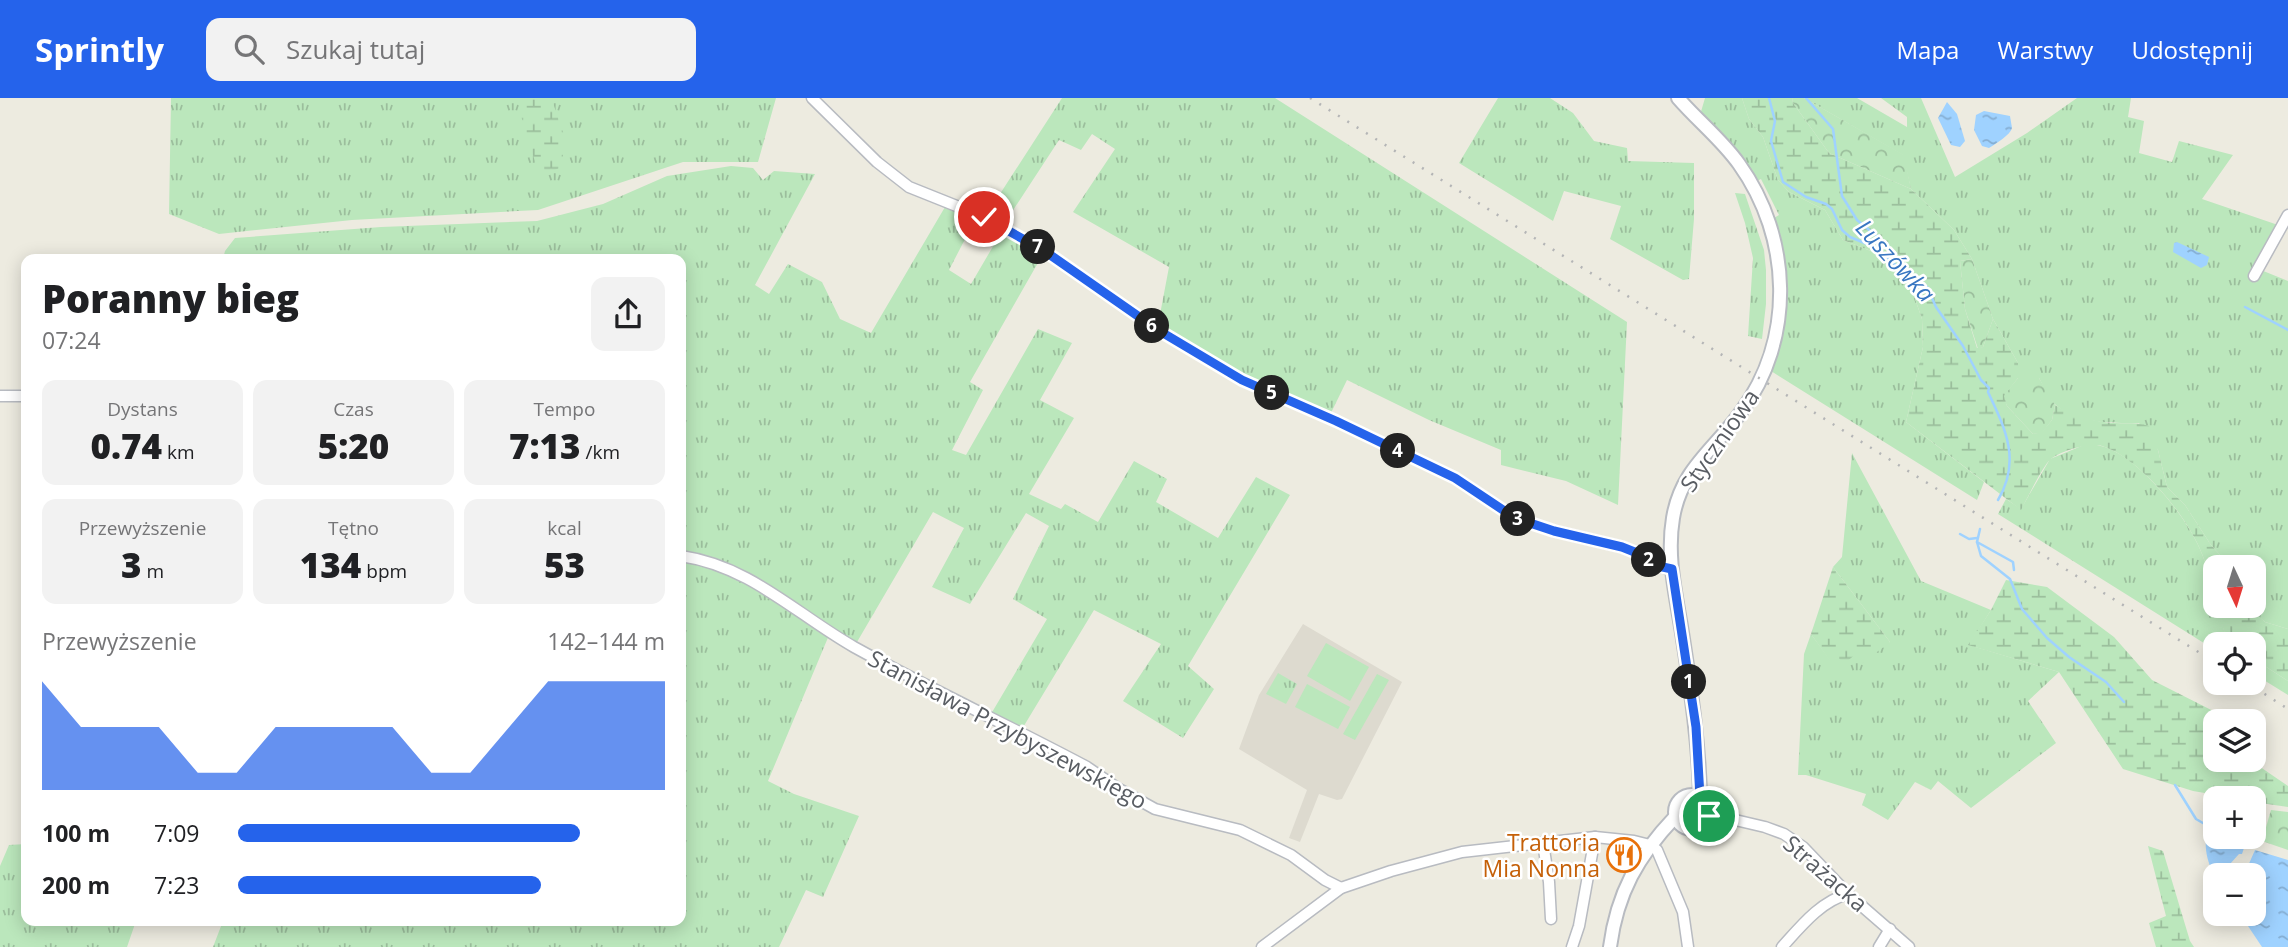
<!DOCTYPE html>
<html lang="pl">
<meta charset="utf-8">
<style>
:root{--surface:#fff;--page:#f2f2f2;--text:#202124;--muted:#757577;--accent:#2563eb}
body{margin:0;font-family:"Open Sans",sans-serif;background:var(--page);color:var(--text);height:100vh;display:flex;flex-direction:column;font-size:26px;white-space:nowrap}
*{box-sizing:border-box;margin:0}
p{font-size:23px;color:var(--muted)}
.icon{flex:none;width:38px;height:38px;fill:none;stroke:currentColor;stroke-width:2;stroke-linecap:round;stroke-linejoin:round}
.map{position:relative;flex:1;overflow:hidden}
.drawer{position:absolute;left:21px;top:156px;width:665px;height:672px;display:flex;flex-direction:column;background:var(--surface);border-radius:14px;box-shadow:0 4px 18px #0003}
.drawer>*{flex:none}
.needle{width:46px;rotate:176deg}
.buttons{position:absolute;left:2203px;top:457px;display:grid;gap:14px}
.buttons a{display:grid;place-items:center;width:63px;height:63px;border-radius:14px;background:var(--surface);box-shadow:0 4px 18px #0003;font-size:35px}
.pin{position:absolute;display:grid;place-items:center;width:60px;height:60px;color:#fff;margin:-30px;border:4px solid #fff;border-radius:50%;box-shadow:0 2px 7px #0007}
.km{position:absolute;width:35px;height:35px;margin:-18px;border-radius:50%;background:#222;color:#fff;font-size:19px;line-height:35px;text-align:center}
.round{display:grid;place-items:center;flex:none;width:74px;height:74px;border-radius:14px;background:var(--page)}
.headline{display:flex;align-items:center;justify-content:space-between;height:119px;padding:0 21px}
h1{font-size:38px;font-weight:800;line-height:52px}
.stats{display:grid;grid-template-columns:repeat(3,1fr);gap:10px;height:119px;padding:7px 21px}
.stats div{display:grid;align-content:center;border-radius:14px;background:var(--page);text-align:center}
.stats b{font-size:35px;font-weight:800}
.stats small{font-size:19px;font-weight:400}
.stats p{font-size:19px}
.chart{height:196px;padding:14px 21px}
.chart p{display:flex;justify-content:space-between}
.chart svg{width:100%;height:126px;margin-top:7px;fill:var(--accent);opacity:.7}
ul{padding:0 21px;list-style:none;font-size:23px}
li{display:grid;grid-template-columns:112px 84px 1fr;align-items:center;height:52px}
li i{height:18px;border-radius:9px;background:var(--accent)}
header{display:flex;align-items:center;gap:42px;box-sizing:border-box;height:98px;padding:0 35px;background:var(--accent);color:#fff}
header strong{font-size:33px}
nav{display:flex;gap:38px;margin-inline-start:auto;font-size:24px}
.search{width:490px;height:63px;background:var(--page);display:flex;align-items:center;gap:18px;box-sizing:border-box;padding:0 24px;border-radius:14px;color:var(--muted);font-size:26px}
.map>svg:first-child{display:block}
.education{fill:#dddacf}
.grass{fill:url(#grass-tufts)}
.forest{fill:url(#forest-crowns)}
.wetland{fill:url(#wetland-marsh)}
.pitch{fill:#bbe7bc}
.water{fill:url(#water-ripples)}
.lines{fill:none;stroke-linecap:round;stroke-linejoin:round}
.stream{stroke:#9fd2ff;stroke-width:2.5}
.minor-casing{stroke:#b8bbc1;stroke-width:13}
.tertiary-casing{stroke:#b8bbc1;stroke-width:16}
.minor{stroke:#fff;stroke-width:10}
.tertiary{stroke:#fff;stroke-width:12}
.rail{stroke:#b4b5b6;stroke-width:2.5;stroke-dasharray:2 9;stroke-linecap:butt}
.route-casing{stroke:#fff;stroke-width:14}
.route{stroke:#2563eb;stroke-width:9}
.labels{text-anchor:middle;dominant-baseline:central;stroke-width:5;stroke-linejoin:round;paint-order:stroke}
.street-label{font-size:23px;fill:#595d63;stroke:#fff}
.food-label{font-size:23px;fill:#c56008;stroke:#fff;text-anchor:end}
.water-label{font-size:24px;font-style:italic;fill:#3876c1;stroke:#fff}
</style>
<header>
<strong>Sprintly</strong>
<div class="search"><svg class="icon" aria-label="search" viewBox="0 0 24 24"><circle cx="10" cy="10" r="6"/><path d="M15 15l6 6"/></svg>Szukaj tutaj</div>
<nav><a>Mapa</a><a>Warstwy</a><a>Udostępnij</a></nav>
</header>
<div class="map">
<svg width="2288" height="849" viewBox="0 0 2288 849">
<defs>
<pattern id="grass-tufts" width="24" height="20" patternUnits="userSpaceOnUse" patternTransform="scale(1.75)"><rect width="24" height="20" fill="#bbe7bc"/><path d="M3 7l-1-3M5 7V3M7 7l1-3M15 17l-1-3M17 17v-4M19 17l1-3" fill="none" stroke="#9bbe9c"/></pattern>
<pattern id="forest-crowns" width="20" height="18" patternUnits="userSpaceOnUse" patternTransform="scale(1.75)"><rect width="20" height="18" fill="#bbe7bc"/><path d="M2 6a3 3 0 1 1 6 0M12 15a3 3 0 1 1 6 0" fill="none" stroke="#9bbe9c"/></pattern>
<pattern id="wetland-marsh" width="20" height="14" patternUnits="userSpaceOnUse" patternTransform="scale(1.75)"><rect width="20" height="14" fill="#bbe7bc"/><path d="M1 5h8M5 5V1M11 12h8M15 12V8" fill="none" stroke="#9bbe9c"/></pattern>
<pattern id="water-ripples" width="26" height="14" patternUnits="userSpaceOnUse" patternTransform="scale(1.75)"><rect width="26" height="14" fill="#9fd2ff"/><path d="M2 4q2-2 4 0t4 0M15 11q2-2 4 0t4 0" fill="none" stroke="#85aed2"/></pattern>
</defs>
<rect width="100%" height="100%" fill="#edebe0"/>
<!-- education -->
<path class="education" d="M 1303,526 L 1402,584 L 1342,701 L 1337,702 L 1319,696 L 1300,744 L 1289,740 L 1307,692 L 1239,651 L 1259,597 Z"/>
<!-- grass -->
<g class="grass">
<path d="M 171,0 L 776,0 L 758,64 L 683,64 L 538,112 L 352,122 L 219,136 L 169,116 Z"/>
<path d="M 1062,0 L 1275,0 L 1627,224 L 1618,407 L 1566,383 L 1501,367 L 1501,352 L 1429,322 L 1347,282 L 1330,317 L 1247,280 L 1158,227 L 1169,169 L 1073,114 L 1115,51 L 1092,36 L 1081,52 L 1059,42 L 1004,126 L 987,116 Z"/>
<path d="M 1498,0 L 1550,0 L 1573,15 L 1594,43 L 1627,50 L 1628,63 L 1694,65 L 1694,121 L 1689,181 L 1683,182 L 1610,141 L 1621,108 L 1564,93 L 1553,123 L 1459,65 Z"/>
<path d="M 1705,0 L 1742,0 L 1749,21 L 1763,39 L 1778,82 L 1789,94 L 1825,112 L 1843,142 L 1876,155 L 1911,189 L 1922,221 L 1923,249 L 1906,324 L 1984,384 L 1977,402 L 1771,273 C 1786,226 1795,169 1774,120 L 1779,117 L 1761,81 L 1757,83 L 1737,57 L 1700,17 Z"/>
<path d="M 1804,0 L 1857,0 L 1907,29 L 1907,19 L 1881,0 L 1921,0 L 1955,79 L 2027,35 L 2077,0 L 2131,0 L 2128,19 L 2144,23 L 2139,55 L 2172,64 L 2179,43 L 2233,57 L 2202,101 L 2281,128 L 2256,170 L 2288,183 L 2288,531 L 2265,524 L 2249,510 L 2248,508 L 2254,508 L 2254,469 L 2231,469 L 2211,447 L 2185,407 L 2167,389 L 2158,352 L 2139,325 C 2113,325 2079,326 2057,308 C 2049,302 2044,289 2039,280 L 2018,280 L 2018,265 L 1993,221 L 1972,161 L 1954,132 L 1911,91 L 1903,57 Z"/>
<path d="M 731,68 L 753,70 L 763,82 L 774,73 L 815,76 L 755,187 L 769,196 L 788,166 L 822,184 L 840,221 L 871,235 L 945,109 L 976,120 L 949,172 L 971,186 L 1002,133 L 1043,156 L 970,284 L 983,292 L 952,352 L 966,357 L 1038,231 L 1072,245 L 1040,302 L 1074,320 L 1029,396 L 1061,411 L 1065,406 L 1098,424 L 1134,363 L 1167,381 L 1156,404 L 1218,440 L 1256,379 L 1290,397 L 1188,568 L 1214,591 L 1183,640 L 1123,603 L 1161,546 L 1094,512 L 1022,631 L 991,616 L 1047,521 L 1013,501 L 1049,428 L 1026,415 L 970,506 L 932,489 L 964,430 L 933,414 L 857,544 L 832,530 L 768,683 L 794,696 L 859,718 L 823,799 L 806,792 L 779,849 L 213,849 L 223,823 L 681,822 L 681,161 L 223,161 L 225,153 L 235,140 L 381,129 L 537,123 L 603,106 L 667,78 Z"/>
<path d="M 1735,95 L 1745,96 L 1764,152 L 1766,172 L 1766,206 L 1762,241 L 1748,238 L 1753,160 L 1745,125 Z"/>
<path d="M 2084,347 C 2089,347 2096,346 2101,348 C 2138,357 2189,421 2202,456 C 2214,485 2219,514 2227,543 L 2231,546 L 2216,546 L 2215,552 L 1998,416 L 2006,401 L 2021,411 L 2050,361 Z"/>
<path d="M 1852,355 L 1921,483 L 1991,512 L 1969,547 L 2059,574 L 2028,603 L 2056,645 L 1971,710 L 1938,683 L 1931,692 L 1915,684 L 1888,722 L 1862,707 L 1866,696 L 1806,677 L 1798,677 L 1804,556 L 1811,536 L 1830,562 L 1890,544 L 1833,469 L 1842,459 Z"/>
<path d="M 2254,561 L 2288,583 L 2288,597 L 2254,576 Z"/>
<path d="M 1278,575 L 1297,586 L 1286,606 L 1266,596 Z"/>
<path d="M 26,746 L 26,822 L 136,823 L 127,849 L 0,849 L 0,768 L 9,747 Z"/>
</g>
<!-- forest -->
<g class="forest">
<path d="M 1792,0 L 1804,0 L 1904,57 L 1911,91 L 1829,55 L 1793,5 Z"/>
<path d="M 1972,161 L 1993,221 L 1983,249 L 1978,251 L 1965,211 L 1960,163 Z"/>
<path d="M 2018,280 L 2039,280 L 2055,307 L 2052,322 L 2042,335 L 2033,336 L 2007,308 L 2003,298 Z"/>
<path d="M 2271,712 L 2288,714 L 2288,752 L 2262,743 Z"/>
</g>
<!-- wetland -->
<g class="wetland">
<path d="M 517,0 L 549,0 L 552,2 L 566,43 L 560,70 L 540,77 L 526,38 Z"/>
<path d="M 1742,0 L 1792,0 L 1793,5 L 1829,55 L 1911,91 L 1954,132 L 1972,161 L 1960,163 L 1965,211 L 1977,250 L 1983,249 L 1993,221 L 2018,265 L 2018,280 L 2004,298 L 2007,308 L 2033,336 L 2042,334 L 2052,322 L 2055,307 C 2074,318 2093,324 2115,325 C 2127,326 2137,324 2149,328 L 2158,352 L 2167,389 L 2185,407 L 2211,447 L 2231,469 L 2216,469 L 2215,502 C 2211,487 2208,470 2202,456 C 2188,419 2140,360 2102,348 C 2089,344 2061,353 2051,361 C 2043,367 2027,401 2021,412 L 1906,324 L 1923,249 L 1922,221 L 1911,189 L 1876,155 L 1843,142 L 1825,112 L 1789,94 L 1778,82 L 1763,39 L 1749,21 Z"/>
<path d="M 1833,469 L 1890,544 L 1860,567 L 1857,555 L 1845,565 L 1838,560 L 1830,563 L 1811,536 Z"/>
<path d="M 2006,482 L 2047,489 L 2114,539 L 2152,582 L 2233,623 L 2216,623 L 2216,662 L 2250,662 L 2288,688 L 2288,709 L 2254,704 L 2254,700 L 2234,700 L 2193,693 L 2123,671 L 2059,574 L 1968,547 L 1991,512 Z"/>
<path d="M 2217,508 L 2248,508 L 2265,524 L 2288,531 L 2288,583 L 2254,561 L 2254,546 L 2231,546 L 2227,544 Z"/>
<path d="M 2148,748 L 2163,753 L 2190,843 L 2194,849 L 2156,849 L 2149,825 L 2166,818 Z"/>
</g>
<!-- pitch -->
<g class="pitch">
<path d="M 1326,545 L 1369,569 L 1350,603 L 1307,578 Z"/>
<path d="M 1377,576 L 1389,582 L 1355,642 L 1343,636 Z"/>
<path d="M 1307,586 L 1350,609 L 1338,631 L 1295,609 Z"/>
</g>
<!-- water -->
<g class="water">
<path d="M 1947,4 L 1957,16 L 1965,43 L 1960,49 L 1951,47 L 1938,20 Z"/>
<path d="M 1984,13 L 2010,18 L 2012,30 C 2010,37 1997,45 1989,50 L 1982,48 L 1974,32 L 1976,17 Z"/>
<path d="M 2177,144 L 2209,159 L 2207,167 L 2201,170 L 2173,154 L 2174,145 Z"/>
<path d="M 2215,719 L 2216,738 L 2240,739 L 2238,747 L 2244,750 L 2242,756 L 2239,756 L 2221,776 L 2213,774 C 2204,758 2202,732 2215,719 Z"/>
<path d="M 2255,752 L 2288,762 L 2288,849 L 2262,849 L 2240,816 L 2254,816 L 2254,777 L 2244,777 Z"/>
</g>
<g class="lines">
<!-- stream -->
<g class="stream">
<path d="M 1769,0 L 1775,23 L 1771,43 L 1783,84 L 1806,99 L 1826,106 L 1832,111 L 1842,132 L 1850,139 L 1879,151"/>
<path d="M 1806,0 L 1833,31 L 1842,98 L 1857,122 L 1879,140 L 1879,151 L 1893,165 L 1927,189 L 1936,209 L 1963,248 L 1981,282 L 1989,290 L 1988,294 C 2006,332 2021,363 1998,402"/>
<path d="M 2245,209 L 2288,232"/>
<path d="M 1980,431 L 1977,444 L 1981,458 L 2010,481 L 2022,511 L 2047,540 L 2069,559 L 2106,584 L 2124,604"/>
<path d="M 1960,436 L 1969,441 L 1977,440"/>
<path d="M 1977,444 L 2013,464 L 2014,472"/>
<path d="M 2175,687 L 2196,721 L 2208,728"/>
</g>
<!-- minor casing -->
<g class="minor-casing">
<g id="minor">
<path d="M 812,0 L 877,64 L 909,89 L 984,119 L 1046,154 L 1158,232 L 1242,282 L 1336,323 L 1455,380 L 1515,420 L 1554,433 L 1622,449 L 1642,457 L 1658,468 L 1672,472"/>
<path d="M 2254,178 L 2288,117"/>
<path d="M 0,298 L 26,298"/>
<path d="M 681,458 C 750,468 796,516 854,549 C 930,591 1010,628 1087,669 L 1119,691 L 1155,711 L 1240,732 L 1291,757 L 1325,782 L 1341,790"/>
<path d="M 1709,712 L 1731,721 L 1765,729 L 1784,736 L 1803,749 L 1848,796 L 1909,849"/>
<path d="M 1706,724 L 1730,721"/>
<path d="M 1543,745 L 1549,784 L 1551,821"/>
<path d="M 1262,849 L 1341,790 L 1391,773 L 1462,754 L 1595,739 L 1634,743 L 1650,747 L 1657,752 L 1683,814 L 1688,849"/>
<path d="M 1572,849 L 1579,828 L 1595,739"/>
<path d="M 1782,849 C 1801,828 1821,803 1848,796"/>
<path d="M 1879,849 L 1890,831"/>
</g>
</g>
<!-- tertiary casing -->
<g class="tertiary-casing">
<g id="tertiary">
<path d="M 1678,0 C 1698,23 1722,42 1739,66 C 1792,140 1795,241 1741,314 C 1714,352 1681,371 1673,420 C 1666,461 1677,501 1683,541 C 1691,593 1699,646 1700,699"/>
<circle cx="1692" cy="714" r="17"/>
<path d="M 1610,849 C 1617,795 1638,758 1675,719"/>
</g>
</g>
<!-- minor -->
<use href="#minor" class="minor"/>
<!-- tertiary -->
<use href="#tertiary" class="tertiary"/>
<!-- rail -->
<g class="rail">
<path d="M 1310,0 L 2216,565"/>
<path d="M 2246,584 L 2288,611"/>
</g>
</g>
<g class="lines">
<!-- route casing -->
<g class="route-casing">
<path id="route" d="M 984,119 L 1046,154 L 1158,232 L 1242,282 L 1336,323 L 1455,380 L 1515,420 L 1554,433 L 1622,449 L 1642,457 L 1658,468 L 1672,471 L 1696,629 L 1700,699 L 1707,707 L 1709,718"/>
</g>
<!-- route -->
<use href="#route" class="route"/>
</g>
<!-- icons -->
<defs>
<g id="restaurant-ring" transform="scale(1.75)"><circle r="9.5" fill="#fff" stroke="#e8710a" stroke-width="1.5"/><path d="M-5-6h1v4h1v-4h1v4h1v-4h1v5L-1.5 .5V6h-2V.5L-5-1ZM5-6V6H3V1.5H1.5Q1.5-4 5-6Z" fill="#e8710a"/></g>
</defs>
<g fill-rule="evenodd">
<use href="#restaurant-ring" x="1624" y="757"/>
</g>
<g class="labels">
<!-- street labels -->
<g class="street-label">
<text transform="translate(1719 342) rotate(-55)">Styczniowa</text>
<text transform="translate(1008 631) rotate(28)">Stanisława Przybyszewskiego</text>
<text transform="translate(1826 775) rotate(41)">Strażacka</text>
</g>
<!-- food labels -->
<g class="food-label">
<text x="1600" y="744">Trattoria<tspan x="1600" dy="26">Mia Nonna</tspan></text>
</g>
<!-- water labels -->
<g class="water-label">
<text transform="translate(1896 162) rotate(47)">Luszówka</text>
</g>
</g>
</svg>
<div class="buttons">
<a><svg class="needle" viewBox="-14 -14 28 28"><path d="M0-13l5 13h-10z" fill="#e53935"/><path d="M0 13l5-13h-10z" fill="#757577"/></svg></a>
<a><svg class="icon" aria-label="locate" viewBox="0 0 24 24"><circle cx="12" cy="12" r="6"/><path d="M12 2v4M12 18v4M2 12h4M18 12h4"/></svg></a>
<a><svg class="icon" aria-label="layers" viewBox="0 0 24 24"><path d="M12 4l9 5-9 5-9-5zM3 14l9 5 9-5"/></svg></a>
<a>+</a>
<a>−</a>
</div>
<div class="pin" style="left:1709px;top:718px;background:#1e9e55"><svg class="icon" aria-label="arrive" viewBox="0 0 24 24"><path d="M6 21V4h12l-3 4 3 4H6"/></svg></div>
<div class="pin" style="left:984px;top:119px;background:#d93025"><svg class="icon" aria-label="check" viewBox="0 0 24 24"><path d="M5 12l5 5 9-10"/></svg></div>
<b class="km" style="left:1689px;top:584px">1</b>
<b class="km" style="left:1649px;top:462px">2</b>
<b class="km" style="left:1518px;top:421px">3</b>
<b class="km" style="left:1398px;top:353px">4</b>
<b class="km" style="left:1272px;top:295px">5</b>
<b class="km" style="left:1152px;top:228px">6</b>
<b class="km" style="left:1038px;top:149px">7</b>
<section class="drawer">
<div class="headline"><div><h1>Poranny bieg</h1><p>07:24</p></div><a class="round"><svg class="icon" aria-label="share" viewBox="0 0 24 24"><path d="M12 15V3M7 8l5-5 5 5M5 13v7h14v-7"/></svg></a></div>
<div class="stats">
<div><p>Dystans</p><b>0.74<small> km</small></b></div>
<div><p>Czas</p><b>5:20</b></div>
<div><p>Tempo</p><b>7:13<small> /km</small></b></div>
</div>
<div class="stats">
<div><p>Przewyższenie</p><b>3<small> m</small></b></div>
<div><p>Tętno</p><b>134<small> bpm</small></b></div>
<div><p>kcal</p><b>53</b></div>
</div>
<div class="chart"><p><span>Przewyższenie</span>142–144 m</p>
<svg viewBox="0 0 160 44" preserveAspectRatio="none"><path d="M0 44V6L10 22L20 22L30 22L40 38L50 38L60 22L70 22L80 22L90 22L100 38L110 38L120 22L130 6L140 6L150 6L160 6V44z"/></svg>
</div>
<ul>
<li><b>100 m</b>7:09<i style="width:80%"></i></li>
<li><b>200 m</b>7:23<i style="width:71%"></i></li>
</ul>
</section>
</div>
